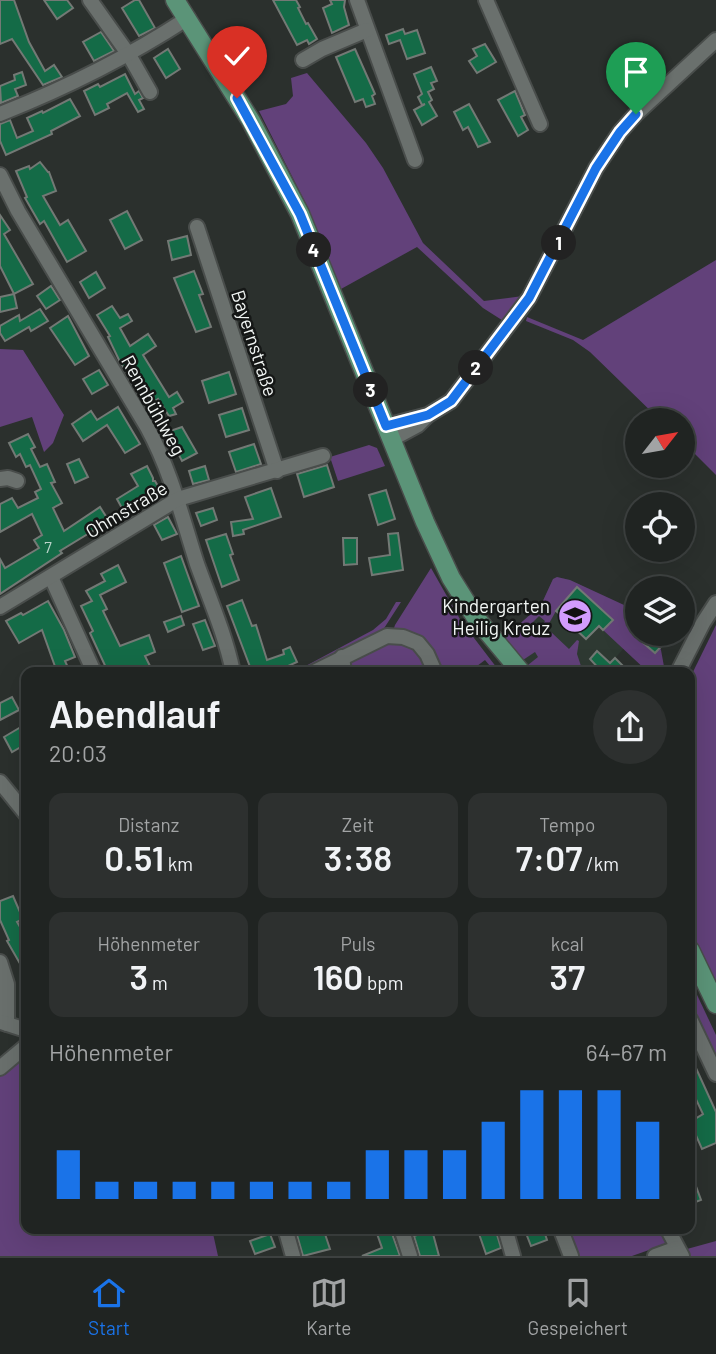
<!DOCTYPE html>
<html lang="de">
<meta charset="utf-8">
<style>
:root{--surface:#202422;--page:#2d302f;--text:#f1f3f6;--muted:#a2a4a5;--line:#3d4140;--accent:#1a73e8}
body{margin:0;font-family:Barlow,sans-serif;background:var(--page);color:var(--text);height:100vh;display:flex;flex-direction:column;font-size:26px;white-space:nowrap}
*{box-sizing:border-box;margin:0}
p{font-size:23px;color:var(--muted)}
.icon{flex:none;width:38px;height:38px;fill:none;stroke:currentColor;stroke-width:2;stroke-linecap:round;stroke-linejoin:round}
.map{position:relative;flex:1;overflow:hidden}
.sheet{position:absolute;left:21px;top:667px;width:674px;height:567px;display:flex;flex-direction:column;background:var(--surface);border-radius:14px;box-shadow:0 7px 28px #0002,0 0 0 2px var(--line)}
.sheet>*{flex:none}
.needle{width:46px;rotate:59deg}
.controls{position:absolute;left:625px;top:408px;display:grid;gap:14px}
.controls a{display:grid;place-items:center;width:70px;height:70px;border-radius:50%;background:var(--surface);box-shadow:0 7px 28px #0002,0 0 0 2px var(--line);font-size:35px}
.pin{position:absolute;display:grid;place-items:center;width:60px;height:60px;color:#fff;margin:-72px -30px;border-radius:50% 50% 50% 0;rotate:-45deg;box-shadow:0 0 7px #0007}
.pin .icon{rotate:45deg}
.km{position:absolute;width:35px;height:35px;margin:-18px;border-radius:50%;background:#222;color:#fff;font-size:19px;line-height:35px;text-align:center}
.round{display:grid;place-items:center;flex:none;width:74px;height:74px;border-radius:37px;background:var(--page)}
.summary{display:flex;align-items:center;justify-content:space-between;height:119px;padding:0 28px}
h1{font-size:38px;font-weight:600;line-height:52px}
.stats{display:grid;grid-template-columns:repeat(3,1fr);gap:10px;height:119px;padding:7px 28px}
.stats div{display:grid;align-content:center;border-radius:14px;background:var(--page);text-align:center}
.stats b{font-size:35px;font-weight:600}
.stats small{font-size:19px;font-weight:400}
.stats p{font-size:19px}
.chart{height:196px;padding:14px 28px}
.chart p{display:flex;justify-content:space-between}
.chart svg{width:100%;height:126px;margin-top:7px;stroke:var(--accent);stroke-width:6}
.tab-bar{display:flex;justify-content:space-around;align-items:center;height:98px;border-top:2px solid var(--line);background:var(--surface);font-size:19px;color:var(--muted)}
.tab-bar a{display:grid;justify-items:center;gap:4px}
.tab-bar .on{color:var(--accent)}
.map>svg:first-child{display:block}
.built{fill:#2e3932}
.green{fill:#62417a}
.building{fill:#146b47;stroke:#737975;stroke-width:2}
.lines{fill:none;stroke-linecap:round;stroke-linejoin:round}
.minor-casing{stroke:#494d4b;stroke-width:18}
.major-casing{stroke:#494d4b;stroke-width:21}
.minor{stroke:#6a706d;stroke-width:14}
.major{stroke:#5b9478;stroke-width:18}
.route-casing{stroke:#fff;stroke-width:14}
.route{stroke:#1a73e8;stroke-width:9}
.labels{text-anchor:middle;dominant-baseline:central;stroke-width:5;stroke-linejoin:round;paint-order:stroke}
.number-label{font-size:16px;fill:#bad3c9}
.street-label{font-size:19px;fill:#f2f6f4;stroke:#151716}
.poi-label{font-size:19px;fill:#f2f6f4;stroke:#151716;text-anchor:end}
</style>
<div class="map">
<svg width="716" height="1256" viewBox="0 0 716 1256">
<rect width="100%" height="100%" fill="#2b302d"/>
<!-- built -->
<path class="built" d="M 557,577 L 570,580 L 625,607 L 625,647 L 603,672 L 534,672 L 505,637 L 541,605 L 553,579 Z"/>
<!-- green -->
<g class="green">
<path d="M 307,73 L 366,143 L 383,168 L 423,243 L 484,301 L 523,296 L 505,322 L 483,308 L 417,247 L 341,289 L 308,208 L 259,111 L 286,104 L 293,96 L 291,78 Z"/>
<path d="M 716,260 L 716,475 L 683,442 L 682,420 L 660,420 L 590,352 L 573,340 L 526,321 L 527,317 L 583,340 Z"/>
<path d="M 0,349 L 23,350 L 64,415 L 53,443 L 44,452 L 32,417 L 0,427 Z"/>
<path d="M 369,445 L 377,448 L 385,466 L 338,481 L 330,457 Z"/>
<path d="M 431,568 L 461,621 L 500,672 L 495,672 L 485,660 L 469,672 L 444,672 L 424,644 L 393,631 L 395,625 Z"/>
<path d="M 557,577 L 570,580 L 637,611 L 635,636 L 655,653 L 660,648 L 661,650 L 665,672 L 648,672 L 603,630 L 612,621 L 578,588 L 556,611 L 547,627 L 543,624 L 545,621 L 539,616 L 532,623 L 539,629 L 551,632 L 569,649 L 577,640 L 579,641 L 577,654 L 583,672 L 534,672 L 528,665 L 538,657 L 535,652 L 523,660 L 505,637 L 541,605 L 553,579 Z"/>
<path d="M 396,602 L 401,602 L 381,633 L 302,672 L 300,669 L 373,630 L 386,619 Z"/>
<path d="M 716,625 L 716,988 L 690,934 L 690,678 Z"/>
<path d="M 386,640 L 410,642 L 432,672 L 348,672 L 351,659 Z"/>
<path d="M 690,980 L 716,1035 L 716,1063 L 690,1009 Z"/>
<path d="M 26,1055 L 26,1228 L 212,1229 L 218,1256 L 0,1256 L 0,1076 Z"/>
<path d="M 580,1228 L 662,1229 L 666,1235 L 666,1244 L 632,1256 L 575,1256 L 566,1233 Z"/>
<path d="M 716,1241 L 716,1256 L 690,1256 L 687,1249 Z"/>
</g>
<!-- building -->
<g class="building">
<path d="M 0,0 L 14,0 L 29,42 L 45,71 L 54,65 L 62,77 L 43,85 L 12,39 L 0,44 Z"/>
<path d="M 44,0 L 67,0 L 73,8 L 57,19 Z"/>
<path d="M 135,0 L 139,0 L 155,28 L 139,36 L 122,8 Z"/>
<path d="M 273,0 L 296,0 L 300,7 L 298,8 L 306,24 L 308,23 L 317,39 L 309,44 L 307,40 L 297,45 Z"/>
<path d="M 330,0 L 345,0 L 344,7 L 349,25 L 332,33 L 323,8 L 332,4 Z"/>
<path d="M 403,29 L 405,34 L 417,30 L 425,53 L 407,59 L 400,40 L 389,44 L 386,35 Z"/>
<path d="M 101,32 L 114,51 L 94,61 L 83,42 Z"/>
<path d="M 485,44 L 496,62 L 477,73 L 469,61 L 477,56 L 473,49 Z"/>
<path d="M 168,49 L 180,69 L 166,78 L 154,58 Z"/>
<path d="M 355,49 L 375,94 L 372,96 L 375,104 L 366,107 L 363,99 L 355,102 L 336,57 Z"/>
<path d="M 431,67 L 437,81 L 431,83 L 434,89 L 428,92 L 432,100 L 429,102 L 437,116 L 422,125 L 414,110 L 425,104 L 422,105 L 418,97 L 422,94 L 414,74 Z"/>
<path d="M 22,72 L 26,85 L 15,89 L 18,96 L 1,103 L 0,86 L 15,80 L 14,75 Z"/>
<path d="M 125,74 L 135,94 L 139,91 L 143,98 L 139,100 L 144,109 L 138,112 L 127,93 L 107,104 L 109,108 L 95,115 L 84,91 L 98,84 L 100,87 Z"/>
<path d="M 515,91 L 525,115 L 521,117 L 528,130 L 518,136 L 498,100 Z"/>
<path d="M 70,99 L 80,116 L 51,131 L 52,134 L 6,155 L 0,141 L 0,124 L 10,120 L 17,138 L 33,131 L 27,118 L 42,111 L 43,113 Z"/>
<path d="M 469,104 L 490,142 L 478,147 L 468,127 L 463,130 L 454,112 Z"/>
<path d="M 40,162 L 48,172 L 49,172 L 56,191 L 43,196 L 60,225 L 68,220 L 86,251 L 67,262 L 44,221 L 40,224 L 25,198 L 27,197 L 16,171 L 29,166 L 30,169 Z"/>
<path d="M 127,211 L 142,240 L 125,249 L 110,220 Z"/>
<path d="M 0,215 L 10,230 L 4,234 L 33,284 L 14,294 L 0,266 Z"/>
<path d="M 187,236 L 191,255 L 172,260 L 168,241 Z"/>
<path d="M 194,271 L 203,294 L 199,295 L 211,327 L 196,332 L 174,278 Z"/>
<path d="M 96,272 L 105,288 L 89,298 L 80,282 Z"/>
<path d="M 51,286 L 60,300 L 46,309 L 37,296 Z"/>
<path d="M 14,294 L 17,308 L 0,312 L 0,297 Z"/>
<path d="M 112,306 L 120,318 L 128,314 L 132,321 L 120,328 L 130,346 L 148,334 L 156,346 L 143,355 L 169,397 L 177,392 L 183,402 L 173,408 L 176,414 L 169,416 L 158,399 L 152,403 L 141,384 L 136,387 L 120,362 L 108,337 L 110,336 L 97,315 Z"/>
<path d="M 40,309 L 48,321 L 31,331 L 29,327 L 5,341 L 0,333 L 0,326 L 19,315 L 20,321 Z"/>
<path d="M 68,316 L 89,356 L 75,365 L 50,328 Z"/>
<path d="M 99,370 L 108,385 L 92,394 L 83,379 Z"/>
<path d="M 229,372 L 236,394 L 209,403 L 202,381 Z"/>
<path d="M 118,407 L 140,444 L 125,453 L 107,425 L 83,441 L 72,424 L 91,411 L 97,420 Z"/>
<path d="M 242,408 L 249,430 L 226,437 L 219,415 Z"/>
<path d="M 182,427 L 197,453 L 182,461 L 167,432 Z"/>
<path d="M 28,434 L 35,447 L 31,449 L 40,467 L 47,464 L 55,482 L 51,483 L 62,503 L 53,508 L 64,531 L 100,507 L 109,521 L 60,551 L 62,553 L 0,594 L 0,559 L 5,568 L 39,548 L 34,540 L 42,535 L 32,514 L 0,532 L 0,504 L 12,498 L 18,508 L 38,498 L 35,492 L 41,489 L 30,465 L 26,467 L 20,454 L 16,457 L 9,443 Z"/>
<path d="M 254,444 L 261,464 L 236,472 L 229,452 Z"/>
<path d="M 79,459 L 88,477 L 75,483 L 67,464 Z"/>
<path d="M 327,465 L 334,487 L 304,497 L 297,474 Z"/>
<path d="M 147,466 L 153,478 L 153,481 L 155,481 L 159,488 L 123,510 L 117,499 L 138,486 L 131,474 Z"/>
<path d="M 205,466 L 209,480 L 193,484 L 189,471 Z"/>
<path d="M 271,488 L 281,517 L 243,530 L 244,534 L 233,536 L 231,522 L 253,519 L 245,497 Z"/>
<path d="M 386,490 L 395,519 L 378,525 L 369,495 Z"/>
<path d="M 213,508 L 217,520 L 201,526 L 196,513 Z"/>
<path d="M 168,517 L 177,534 L 162,540 L 154,525 Z"/>
<path d="M 398,533 L 403,570 L 372,575 L 369,558 L 390,555 L 388,534 Z"/>
<path d="M 226,534 L 233,554 L 230,555 L 239,580 L 222,587 L 206,540 Z"/>
<path d="M 343,538 L 357,538 L 357,564 L 344,565 Z"/>
<path d="M 181,556 L 199,606 L 182,612 L 164,563 Z"/>
<path d="M 118,565 L 126,582 L 100,595 L 107,609 L 103,611 L 120,646 L 149,635 L 155,652 L 145,656 L 153,672 L 108,672 L 90,633 L 93,631 L 81,606 L 92,601 L 86,591 L 105,581 L 101,574 Z"/>
<path d="M 577,587 L 613,620 L 603,630 L 599,626 L 586,639 L 556,611 Z"/>
<path d="M 242,600 L 252,626 L 256,625 L 267,660 L 284,654 L 283,650 L 290,647 L 297,662 L 275,672 L 252,672 L 227,606 Z"/>
<path d="M 48,601 L 64,630 L 75,657 L 65,661 L 70,672 L 57,672 L 42,630 L 19,643 L 6,621 L 21,613 L 23,615 Z"/>
<path d="M 181,616 L 184,625 L 168,632 L 164,622 Z"/>
<path d="M 205,620 L 215,646 L 203,650 L 193,624 Z"/>
<path d="M 633,634 L 660,634 L 667,640 L 655,653 Z"/>
<path d="M 597,651 L 610,663 L 615,658 L 629,672 L 602,672 L 590,659 Z"/>
<path d="M 12,697 L 19,710 L 0,720 L 0,703 Z"/>
<path d="M 26,724 L 26,744 L 12,752 L 4,737 Z"/>
<path d="M 13,896 L 23,919 L 17,922 L 26,937 L 26,974 L 7,941 L 9,940 L 0,920 L 0,901 Z"/>
<path d="M 690,1055 L 716,1112 L 716,1143 L 702,1149 L 690,1122 L 703,1114 L 694,1095 L 690,1097 Z"/>
<path d="M 690,1170 L 701,1200 L 690,1204 Z"/>
<path d="M 295,1228 L 323,1228 L 330,1249 L 303,1256 Z"/>
<path d="M 375,1228 L 390,1228 L 400,1256 L 362,1256 L 382,1248 Z"/>
<path d="M 477,1228 L 495,1228 L 501,1248 L 486,1254 Z"/>
<path d="M 524,1228 L 543,1228 L 547,1240 L 531,1246 Z"/>
<path d="M 432,1230 L 439,1256 L 420,1256 L 414,1236 Z"/>
<path d="M 270,1234 L 275,1247 L 255,1254 L 250,1241 Z"/>
</g>
<g class="lines">
<!-- minor casing -->
<g class="minor-casing">
<g id="minor">
<path d="M 90,0 L 129,55 L 150,92"/>
<path d="M 357,0 L 415,160"/>
<path d="M 486,0 L 540,124"/>
<path d="M 303,60 L 322,49 L 367,30"/>
<path d="M 0,114 C 66,88 128,57 188,18"/>
<path d="M 0,175 L 18,211 L 147,427 C 171,471 182,517 197,564 C 210,600 225,634 233,672"/>
<path d="M 197,227 L 277,471"/>
<path d="M 386,426 L 428,415 L 451,401 L 529,298 L 596,168 L 620,132 L 636,114 L 716,40"/>
<path d="M 392,439 L 418,425 L 427,416"/>
<path d="M 0,479 L 8,478 L 17,481"/>
<path d="M 51,577 L 94,672"/>
<path d="M 0,607 L 178,499 L 323,456"/>
<path d="M 342,657 L 344,672"/>
<path d="M 314,672 L 387,636 L 403,637 L 418,643 L 427,654 L 435,672"/>
<path d="M 678,672 L 703,623 L 716,603"/>
<path d="M 0,782 L 26,814"/>
<path d="M 0,962 L 7,984 L 7,1024"/>
<path d="M 690,1019 L 716,1074"/>
<path d="M 1,1022 L 26,1030"/>
<path d="M 0,1068 L 26,1046"/>
<path d="M 285,1228 L 293,1256"/>
<path d="M 401,1228 L 410,1256"/>
<path d="M 505,1228 L 513,1256"/>
<path d="M 667,1228 L 682,1256"/>
<path d="M 561,1230 L 571,1256"/>
<path d="M 655,1256 L 677,1248"/>
</g>
</g>
<!-- major casing -->
<g class="major-casing">
<g id="major">
<path d="M 175,0 L 251,121 L 300,214 L 425,522 L 451,578 L 476,618 L 521,672"/>
<path d="M 690,950 L 716,1004"/>
</g>
</g>
<!-- minor -->
<use href="#minor" class="minor"/>
<!-- major -->
<use href="#major" class="major"/>
</g>
<g class="lines">
<!-- route casing -->
<g class="route-casing">
<path id="route" d="M 237,98 L 300,214 L 386,426 L 428,415 L 451,401 L 529,298 L 596,168 L 620,132 L 636,114"/>
</g>
<!-- route -->
<use href="#route" class="route"/>
</g>
<!-- icons -->
<defs>
<g id="school-disc" transform="scale(1.75)"><circle r="9.5" fill="#d29cfd" stroke="#151716"/><path d="M0-5L7-2L0 1L-7-2ZM-4 1L0 2.5L4 1V4Q0 6-4 4Z" fill="#111"/></g>
</defs>
<g fill-rule="evenodd">
<use href="#school-disc" x="575" y="616"/>
</g>
<g class="labels">
<!-- number labels -->
<g class="number-label">
<text x="48" y="546">7</text>
</g>
<!-- street labels -->
<g class="street-label">
<text transform="translate(255 343) rotate(72)">Bayernstraße</text>
<text transform="translate(154 405) rotate(61)">Rennbühlweg</text>
<text transform="translate(126 509) rotate(-31)">Ohmstraße</text>
</g>
<!-- poi labels -->
<g class="poi-label">
<text x="550" y="605">Kindergarten<tspan x="550" dy="22">Heilig Kreuz</tspan></text>
</g>
</g>
</svg>
<div class="controls">
<a><svg class="needle" viewBox="-14 -14 28 28"><path d="M0-13l5 13h-10z" fill="#e53935"/><path d="M0 13l5-13h-10z" fill="#a2a4a5"/></svg></a>
<a><svg class="icon" aria-label="locate" viewBox="0 0 24 24"><circle cx="12" cy="12" r="6"/><path d="M12 2v4M12 18v4M2 12h4M18 12h4"/></svg></a>
<a><svg class="icon" aria-label="layers" viewBox="0 0 24 24"><path d="M12 4l9 5-9 5-9-5zM3 14l9 5 9-5"/></svg></a>
</div>
<div class="pin" style="left:636px;top:114px;background:#1e9e55"><svg class="icon" aria-label="arrive" viewBox="0 0 24 24"><path d="M6 21V4h12l-3 4 3 4H6"/></svg></div>
<div class="pin" style="left:237px;top:98px;background:#d93025"><svg class="icon" aria-label="check" viewBox="0 0 24 24"><path d="M5 12l5 5 9-10"/></svg></div>
<b class="km" style="left:559px;top:243px">1</b>
<b class="km" style="left:476px;top:368px">2</b>
<b class="km" style="left:371px;top:390px">3</b>
<b class="km" style="left:314px;top:250px">4</b>
<section class="sheet">
<div class="summary"><div><h1>Abendlauf</h1><p>20:03</p></div><a class="round"><svg class="icon" aria-label="share" viewBox="0 0 24 24"><path d="M12 15V3M7 8l5-5 5 5M5 13v7h14v-7"/></svg></a></div>
<div class="stats">
<div><p>Distanz</p><b>0.51<small> km</small></b></div>
<div><p>Zeit</p><b>3:38</b></div>
<div><p>Tempo</p><b>7:07<small> /km</small></b></div>
</div>
<div class="stats">
<div><p>Höhenmeter</p><b>3<small> m</small></b></div>
<div><p>Puls</p><b>160<small> bpm</small></b></div>
<div><p>kcal</p><b>37</b></div>
</div>
<div class="chart"><p><span>Höhenmeter</span>64–67 m</p>
<svg viewBox="0 0 160 44" preserveAspectRatio="none"><path d="M5 44V27M15 44V38M25 44V38M35 44V38M45 44V38M55 44V38M65 44V38M75 44V38M85 44V27M95 44V27M105 44V27M115 44V17M125 44V6M135 44V6M145 44V6M155 44V17"/></svg>
</div>
</section>
</div>
<nav class="tab-bar">
<a class="on"><svg class="icon" aria-label="home" viewBox="0 0 24 24"><path d="M3 11l9-7 9 7M6 9v11h12V9"/></svg>Start</a>
<a><svg class="icon" aria-label="map" viewBox="0 0 24 24"><path d="M3 6l6-2 6 2 6-2v14l-6 2-6-2-6 2zM9 4v14M15 6v14"/></svg>Karte</a>
<a><svg class="icon" aria-label="saved" viewBox="0 0 24 24"><path d="M7 4h10v16l-5-4-5 4z"/></svg>Gespeichert</a>
</nav>
